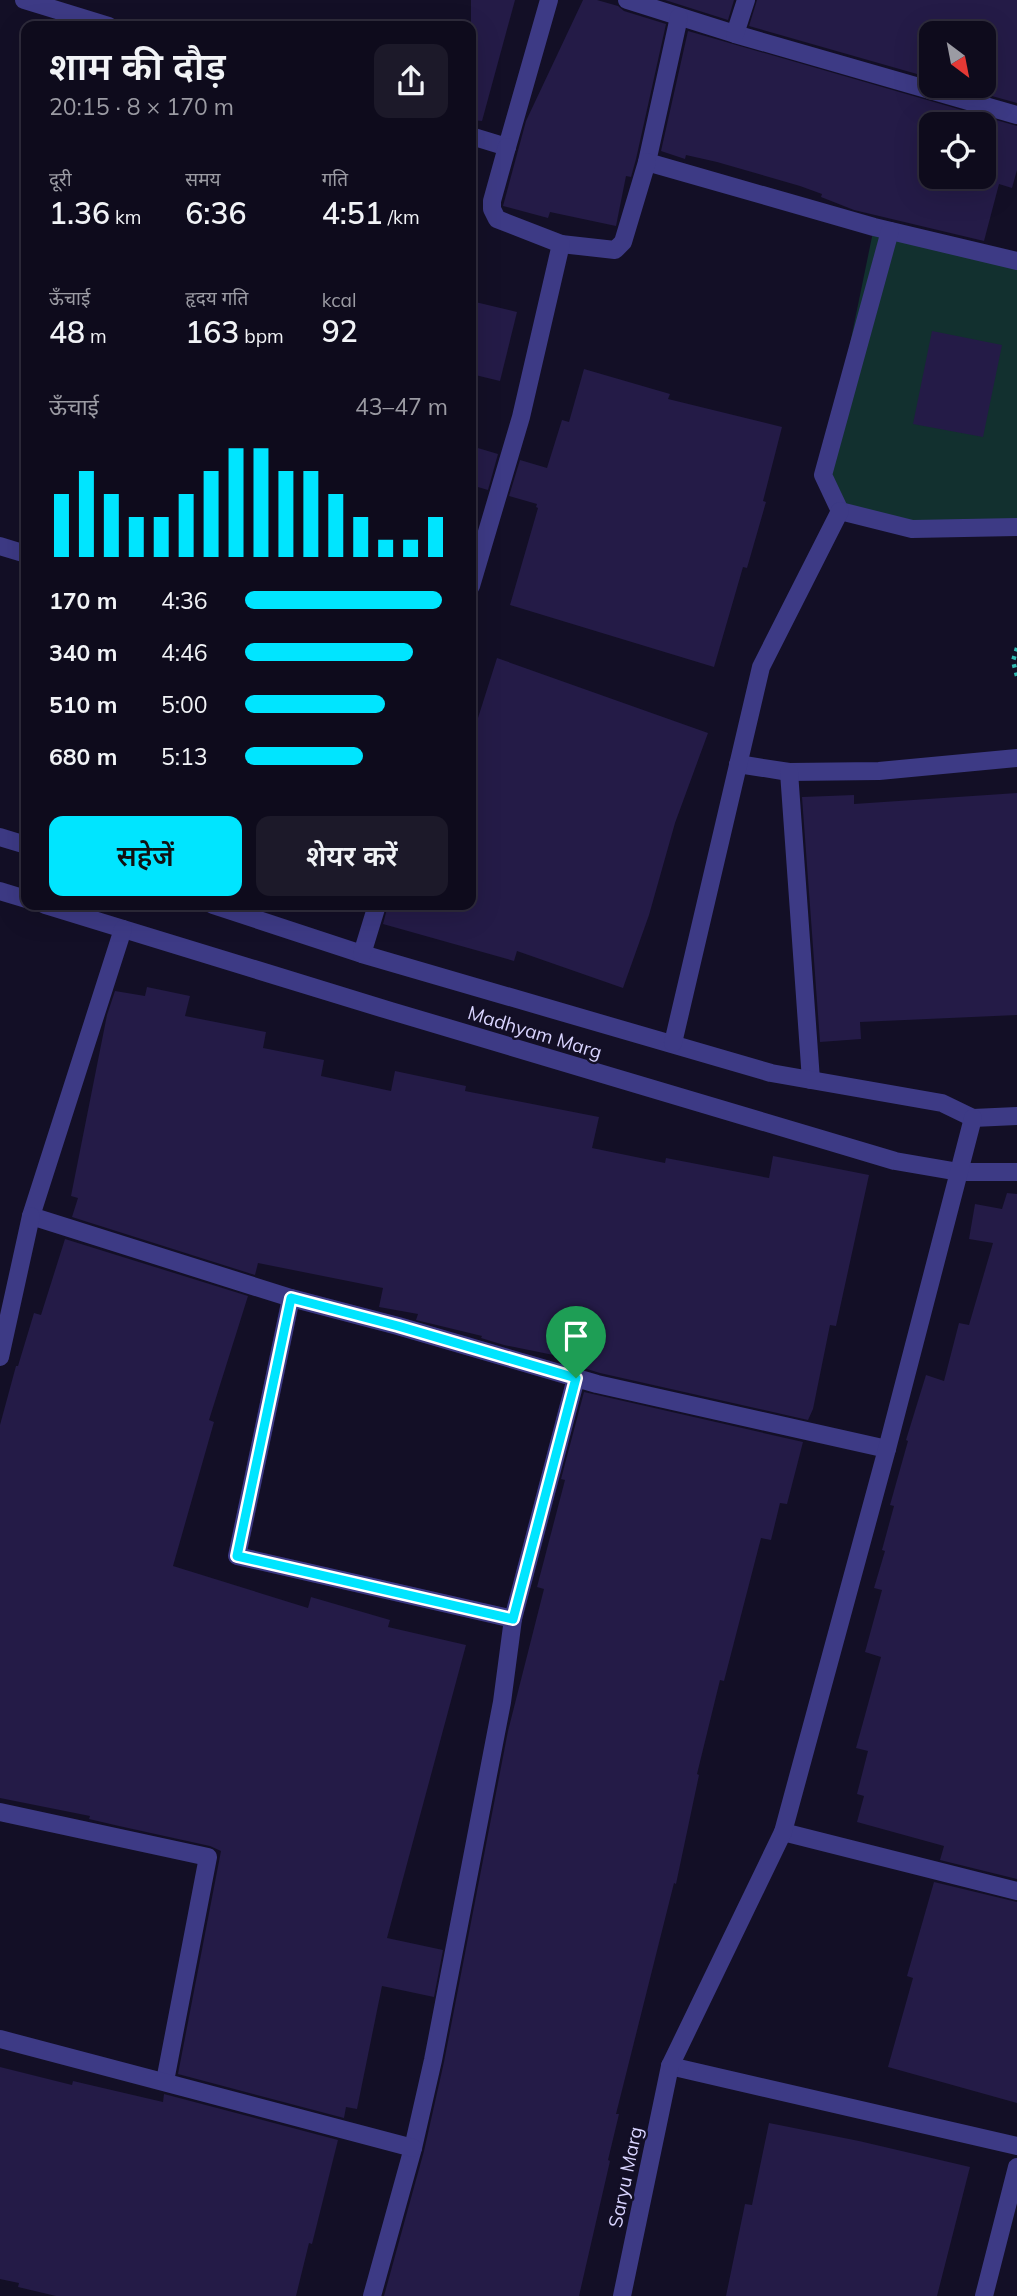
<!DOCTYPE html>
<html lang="hi">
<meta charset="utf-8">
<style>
:root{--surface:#0e0b1c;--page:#1c1929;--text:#f1f3f6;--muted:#9b9ba3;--line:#2e2b3b;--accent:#00e5ff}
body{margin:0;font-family:Mulish,"Noto Sans Devanagari",sans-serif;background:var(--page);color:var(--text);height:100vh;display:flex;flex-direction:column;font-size:26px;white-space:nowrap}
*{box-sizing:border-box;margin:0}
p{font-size:23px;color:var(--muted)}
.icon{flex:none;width:38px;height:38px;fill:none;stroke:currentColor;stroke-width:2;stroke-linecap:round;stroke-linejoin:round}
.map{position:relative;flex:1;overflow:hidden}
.details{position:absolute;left:21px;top:21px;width:455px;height:889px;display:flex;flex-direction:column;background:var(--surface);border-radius:14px;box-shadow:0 7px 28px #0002,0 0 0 2px var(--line)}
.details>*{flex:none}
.needle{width:46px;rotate:148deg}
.fabs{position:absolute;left:919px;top:21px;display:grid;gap:14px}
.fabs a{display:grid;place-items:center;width:77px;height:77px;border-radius:14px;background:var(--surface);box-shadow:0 7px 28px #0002,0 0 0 2px var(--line);font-size:35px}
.pin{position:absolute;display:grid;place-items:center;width:60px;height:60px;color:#fff;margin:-72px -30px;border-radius:50% 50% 50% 0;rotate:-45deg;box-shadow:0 0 7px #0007}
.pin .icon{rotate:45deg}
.round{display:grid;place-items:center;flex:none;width:74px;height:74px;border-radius:14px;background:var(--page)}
.summary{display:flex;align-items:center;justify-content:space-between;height:119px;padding:0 28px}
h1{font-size:38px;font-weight:600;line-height:52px}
.figures{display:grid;grid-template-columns:repeat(3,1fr);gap:10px;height:119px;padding:7px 28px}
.figures div{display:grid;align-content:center}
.figures b{font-size:30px;font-weight:600}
.figures small{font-size:19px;font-weight:400}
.figures p{font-size:19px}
.chart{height:196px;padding:14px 28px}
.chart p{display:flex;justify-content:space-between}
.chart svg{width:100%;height:126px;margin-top:7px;stroke:var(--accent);stroke-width:6}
.cta{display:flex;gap:14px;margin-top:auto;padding:14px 28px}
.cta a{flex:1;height:80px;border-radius:14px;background:var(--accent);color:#111;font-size:28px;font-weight:600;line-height:80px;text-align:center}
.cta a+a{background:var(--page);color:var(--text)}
ul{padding:0 28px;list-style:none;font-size:23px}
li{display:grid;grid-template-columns:112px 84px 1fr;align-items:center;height:52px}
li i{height:18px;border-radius:9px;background:var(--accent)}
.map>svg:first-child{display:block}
.green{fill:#12302f}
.building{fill:#241b47;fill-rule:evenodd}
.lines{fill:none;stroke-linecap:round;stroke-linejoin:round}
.path{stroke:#2fb8b0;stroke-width:4.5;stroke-dasharray:3.5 5;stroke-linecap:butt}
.minor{stroke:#3d3a85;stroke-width:18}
.route-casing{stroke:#fff;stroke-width:14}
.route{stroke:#00e5ff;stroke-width:9}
.labels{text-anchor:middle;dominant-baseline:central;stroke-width:5;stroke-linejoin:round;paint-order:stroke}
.street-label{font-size:19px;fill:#d9d4ff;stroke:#130f26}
</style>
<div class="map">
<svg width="1017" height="2296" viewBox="0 0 1017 2296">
<rect width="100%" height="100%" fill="#130f26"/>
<!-- green -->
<path class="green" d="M 874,227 L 1017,261 L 1017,527 L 912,529 L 840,511 L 823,475 Z"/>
<!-- building -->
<g class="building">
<path d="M 471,0 L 515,0 L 482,121 L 471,120 Z"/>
<path d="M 583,0 L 597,0 L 618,6 L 624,11 L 666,24 L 636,159 L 631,177 L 626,176 L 616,226 L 550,212 L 548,218 L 503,206 L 526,121 Z"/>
<path d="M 665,0 L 734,0 L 728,20 Z"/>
<path d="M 757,0 L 1017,0 L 1017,103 L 956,86 L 984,86 L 984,33 L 931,33 L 931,78 L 749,26 Z"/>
<path d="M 688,31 L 1017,126 L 1017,170 L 1012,188 L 999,184 L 984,241 L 854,210 L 821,197 L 822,194 L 800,186 L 717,162 L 686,155 L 685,159 L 661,151 ZM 931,124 L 984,124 L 984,177 L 931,177 Z"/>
<path d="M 471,301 L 517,312 L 500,381 L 471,374 Z"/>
<path d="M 932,331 L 1002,345 L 983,437 L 913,424 Z"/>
<path d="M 584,369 L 670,394 L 668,399 L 782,427 L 763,501 L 766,502 L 747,568 L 743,567 L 714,667 L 510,605 L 538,508 L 536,507 L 537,504 L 509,496 L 520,460 L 547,468 L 562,420 L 569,422 Z"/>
<path d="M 471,446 L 498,454 L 488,490 L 471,485 Z"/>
<path d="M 497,658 L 708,733 L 675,823 L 649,915 L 623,988 L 517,951 L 514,961 L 383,924 L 388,905 L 471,905 L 471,740 Z"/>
<path d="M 1017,793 L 1017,1015 L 860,1022 L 861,1039 L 820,1042 L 802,797 L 854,795 L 854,804 Z"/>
<path d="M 147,987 L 190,996 L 185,1016 L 266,1032 L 263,1048 L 324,1060 L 321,1076 L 391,1091 L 395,1071 L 466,1086 L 465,1091 L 599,1117 L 592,1148 L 665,1163 L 666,1158 L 769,1178 L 773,1156 L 869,1175 L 836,1326 L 830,1325 L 813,1409 L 808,1420 L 600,1373 L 577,1366 L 578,1360 L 504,1345 L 481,1338 L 482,1336 L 416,1320 L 418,1314 L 379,1307 L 383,1288 L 258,1263 L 255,1275 L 72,1217 L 78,1198 L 71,1196 L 107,1015 L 115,991 L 145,996 Z"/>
<path d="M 1007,1193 L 1017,1194 L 1017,1879 L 940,1860 L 944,1846 L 857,1822 L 864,1796 L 857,1794 L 868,1751 L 856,1748 L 881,1657 L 865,1652 L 882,1590 L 874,1588 L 885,1551 L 882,1550 L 894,1506 L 890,1505 L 908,1441 L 906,1440 L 926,1375 L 944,1381 L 959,1323 L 969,1325 L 993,1243 L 969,1239 L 975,1204 L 1002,1209 Z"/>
<path d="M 65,1239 L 248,1296 L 209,1420 L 214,1422 L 173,1566 L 308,1608 L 311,1597 L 390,1620 L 388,1627 L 466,1645 L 387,1938 L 443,1950 L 434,1997 L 382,1986 L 357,2109 L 346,2107 L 344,2118 L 178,2074 L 221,1851 L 210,1846 L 119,1826 L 89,1819 L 90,1816 L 0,1798 L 0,1425 L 16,1366 L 18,1366 L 34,1313 L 41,1315 Z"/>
<path d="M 584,1392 L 803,1442 L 787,1504 L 780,1503 L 771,1540 L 761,1538 L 724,1681 L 720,1680 L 697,1774 L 699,1775 L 676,1884 L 674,1883 L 616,2114 L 619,2114 L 608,2160 L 610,2161 L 579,2296 L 384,2296 L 424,2151 L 444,2062 L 508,1731 L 544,1589 L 537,1587 L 565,1480 L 561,1479 Z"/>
<path d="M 934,1882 L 1017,1902 L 1017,2103 L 888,2067 L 913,1978 L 907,1976 Z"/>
<path d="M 0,2067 L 72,2085 L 73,2081 L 163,2102 L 164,2094 L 338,2140 L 312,2244 L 309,2243 L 296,2296 L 56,2296 L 18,2287 L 19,2283 L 0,2279 Z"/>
<path d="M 769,2123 L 859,2141 L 970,2167 L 937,2296 L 726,2296 L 745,2204 L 752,2205 Z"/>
</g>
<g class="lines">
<!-- path -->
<path class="path" d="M 1017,648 L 1013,661 L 1017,676"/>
<!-- minor -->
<g class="minor">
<path d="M 24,0 L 109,26"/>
<path d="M 627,0 L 735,34 L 1017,115"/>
<path d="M 679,17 L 647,162 L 874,227 L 1017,261"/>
<path d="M 735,34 L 746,0"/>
<path d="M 471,136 L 507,147 L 549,0"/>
<path d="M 561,244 L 615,250 L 623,242 L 647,162"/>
<path d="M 840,511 L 823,475 L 890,231"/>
<path d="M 840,511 L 912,529 L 1017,527"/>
<path d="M 0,546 L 26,554"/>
<path d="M 471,586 L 521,417 L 561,244 L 497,219 L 492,209 L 492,201 L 507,147"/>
<path d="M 738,764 L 789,772 L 879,771 L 1017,758"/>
<path d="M 789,772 L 811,1080"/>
<path d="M 0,837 L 26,845"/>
<path d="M 0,891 L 26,899"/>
<path d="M 45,905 L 391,1011 L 895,1161 L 959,1172 L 1017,1172"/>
<path d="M 213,905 L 362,954 L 771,1073 L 942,1103 L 973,1118 L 1017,1116"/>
<path d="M 123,929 L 31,1216 L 291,1298 L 398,1326 L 597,1384 L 887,1449"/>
<path d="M 362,954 L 377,905"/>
<path d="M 673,1043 L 761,667 L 840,511"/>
<path d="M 291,1298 L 237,1556 L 513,1619 L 502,1702 L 433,2060 L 413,2148 L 372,2296"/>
<path d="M 0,1357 L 31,1216"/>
<path d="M 513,1619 L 576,1378"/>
<path d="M 0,1812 L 208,1857 L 165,2081"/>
<path d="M 783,1832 L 1017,1891"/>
<path d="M 0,2039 L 413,2148"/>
<path d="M 670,2066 L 1017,2146"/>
<path d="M 622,2296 L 670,2066 L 783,1832 L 887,1449 L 973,1118"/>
<path d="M 984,2296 L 1017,2167"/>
</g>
</g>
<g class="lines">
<!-- route casing -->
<g class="route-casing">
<path id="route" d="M 291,1298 L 398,1326 L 576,1378 L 513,1619 L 237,1556 Z"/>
</g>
<!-- route -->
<use href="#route" class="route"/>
</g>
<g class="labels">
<!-- street labels -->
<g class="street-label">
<text transform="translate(535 1032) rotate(17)">Madhyam Marg</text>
<text transform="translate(625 2177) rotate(-78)">Saryu Marg</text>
</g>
</g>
</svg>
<div class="fabs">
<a><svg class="needle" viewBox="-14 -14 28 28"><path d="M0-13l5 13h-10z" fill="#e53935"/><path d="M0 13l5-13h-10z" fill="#9b9ba3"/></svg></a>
<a><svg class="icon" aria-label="locate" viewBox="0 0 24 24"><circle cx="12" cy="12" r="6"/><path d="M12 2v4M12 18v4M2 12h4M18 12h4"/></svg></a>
</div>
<div class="pin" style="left:576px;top:1378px;background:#1e9e55"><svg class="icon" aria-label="arrive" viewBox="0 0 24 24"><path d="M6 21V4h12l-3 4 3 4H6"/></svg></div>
<section class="details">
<div class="summary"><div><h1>शाम की दौड़</h1><p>20:15 · 8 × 170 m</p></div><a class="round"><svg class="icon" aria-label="share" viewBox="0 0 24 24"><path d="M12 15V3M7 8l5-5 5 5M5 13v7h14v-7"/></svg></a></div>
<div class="figures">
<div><p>दूरी</p><b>1.36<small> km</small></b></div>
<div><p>समय</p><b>6:36</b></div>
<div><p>गति</p><b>4:51<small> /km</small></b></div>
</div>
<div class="figures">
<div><p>ऊँचाई</p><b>48<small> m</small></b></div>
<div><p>हृदय गति</p><b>163<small> bpm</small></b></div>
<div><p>kcal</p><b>92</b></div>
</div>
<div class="chart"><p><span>ऊँचाई</span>43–47 m</p>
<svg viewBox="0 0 160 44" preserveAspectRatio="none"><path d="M5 44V22M15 44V14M25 44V22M35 44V30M45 44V30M55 44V22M65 44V14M75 44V6M85 44V6M95 44V14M105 44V14M115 44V22M125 44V30M135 44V38M145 44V38M155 44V30"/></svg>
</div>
<ul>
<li><b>170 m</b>4:36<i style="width:97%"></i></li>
<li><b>340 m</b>4:46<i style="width:83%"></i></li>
<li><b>510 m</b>5:00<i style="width:69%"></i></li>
<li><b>680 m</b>5:13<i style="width:58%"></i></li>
</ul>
<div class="cta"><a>सहेजें</a><a>शेयर करें</a></div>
</section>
</div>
